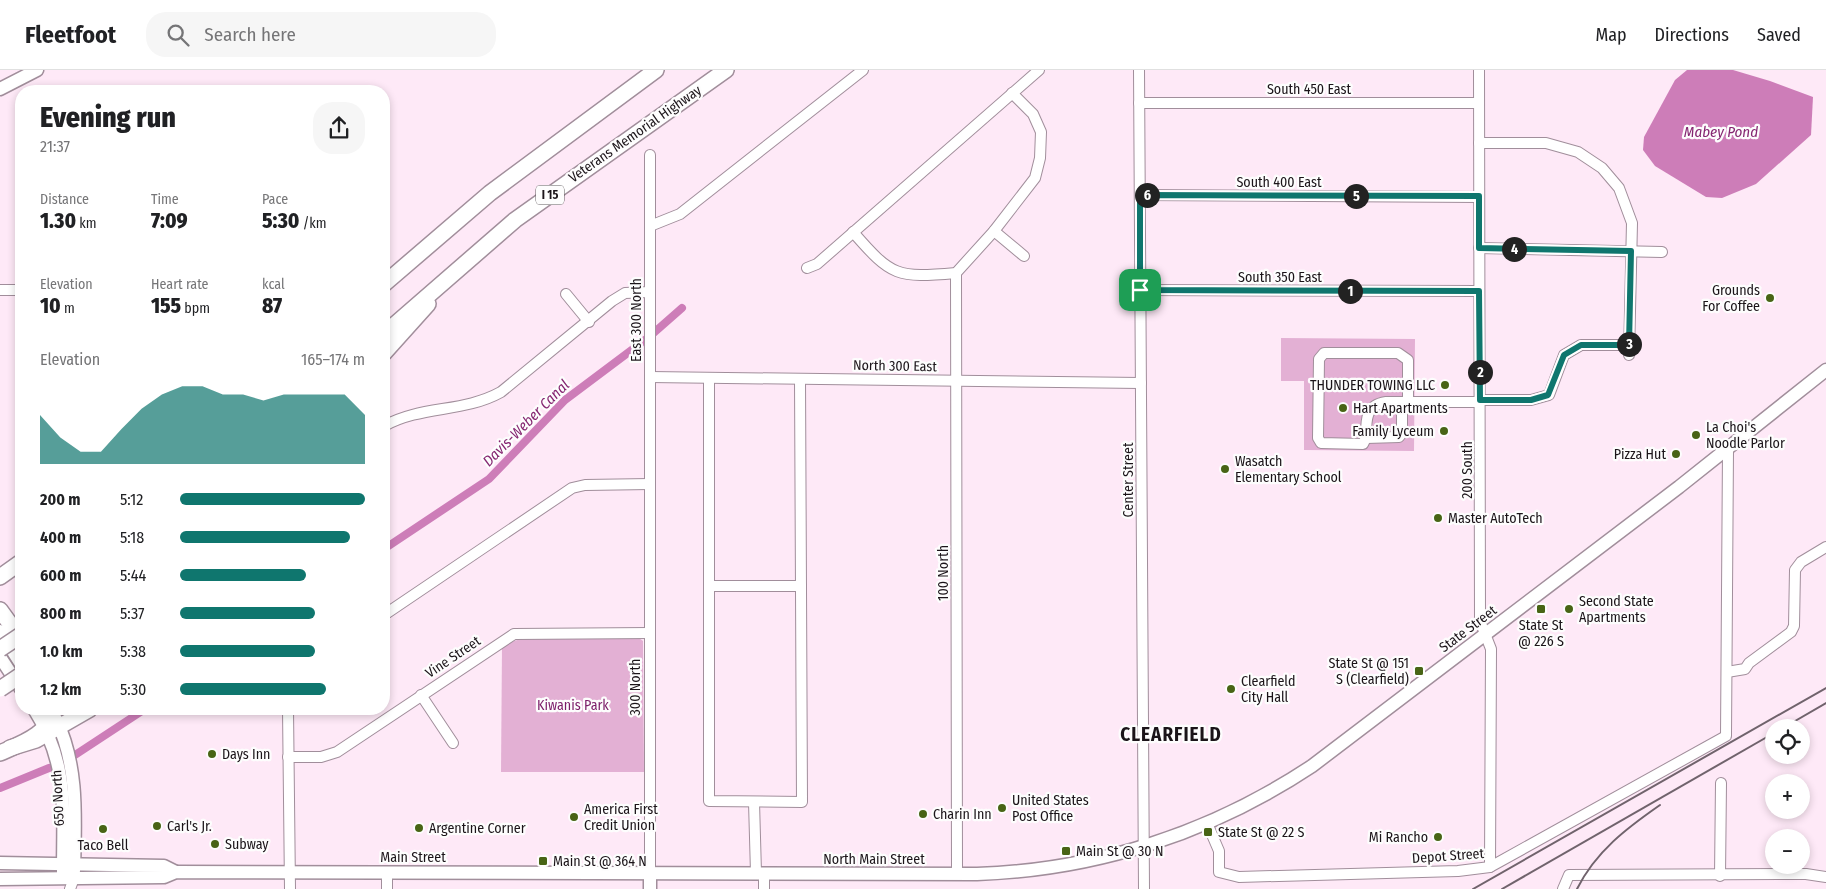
<!DOCTYPE html>
<meta charset="utf-8">
<style>
:root{--surface:#fff;--page:#f6f6f6;--text:#202124;--muted:#757577;--line:#e0e0e0;--accent:#0f766e}
body{margin:0;font-family:"Fira Sans Condensed",sans-serif;background:var(--page);color:var(--text);height:100vh;display:flex;flex-direction:column;font-size:19px;white-space:nowrap}
*{box-sizing:border-box;margin:0}
p{font-size:16px;color:var(--muted)}
.icon{flex:none;width:28px;height:28px;fill:none;stroke:currentColor;stroke-width:2;stroke-linecap:round;stroke-linejoin:round}
.map{position:relative;flex:1;overflow:hidden}
.drawer{position:absolute;left:15px;top:15px;width:375px;height:630px;display:flex;flex-direction:column;background:var(--surface);border-radius:20px;box-shadow:0 2px 8px #0003}
.drawer>*{flex:none}
.buttons{position:absolute;left:1765px;top:649px;display:grid;gap:10px}
.buttons a{display:grid;place-items:center;width:45px;height:45px;border-radius:50%;background:var(--surface);box-shadow:0 2px 8px #0003;font-size:25px}
.pin{position:absolute;display:grid;place-items:center;width:42px;height:42px;color:#fff;margin:-21px;border-radius:10px;box-shadow:0 2px 8px #0006}
.km{position:absolute;width:25px;height:25px;margin:-12px;border-radius:50%;background:#222;color:#fff;font-size:14px;line-height:25px;text-align:center}
.round{display:grid;place-items:center;flex:none;width:52px;height:52px;border-radius:20px;background:var(--page)}
.overview{display:flex;align-items:center;justify-content:space-between;height:85px;padding:0 25px}
h1{font-size:28px;font-weight:800;line-height:38px}
.figures{display:grid;grid-template-columns:repeat(3,1fr);gap:8px;height:85px;padding:5px 25px}
.figures div{display:grid;align-content:center}
.figures b{font-size:21px;font-weight:800}
.figures small{font-size:14px;font-weight:400}
.figures p{font-size:14px}
.chart{height:140px;padding:10px 25px}
.chart p{display:flex;justify-content:space-between}
.chart svg{width:100%;height:90px;margin-top:5px;fill:var(--accent);opacity:.7}
ul{padding:0 25px;list-style:none;font-size:16px}
li{display:grid;grid-template-columns:80px 60px 1fr;align-items:center;height:38px}
li i{height:12px;border-radius:6px;background:var(--accent)}
header{display:flex;align-items:center;gap:30px;box-sizing:border-box;height:70px;padding:0 25px;background:var(--surface);border-bottom:1px solid var(--line)}
header strong{font-size:24px}
nav{display:flex;gap:28px;margin-inline-start:auto;font-size:18px}
.search{width:350px;height:45px;background:var(--page);display:flex;align-items:center;gap:12px;box-sizing:border-box;padding:0 18px;border-radius:20px;color:var(--muted);font-size:19px}
.map>svg:first-child{display:block}
.green{fill:#e3b0d4}
.water{fill:#cd7db8}
.lines{fill:none;stroke-linecap:round;stroke-linejoin:round}
.canal{stroke:#cd7db8;stroke-width:8}
.minor-casing{stroke:#a18e9b;stroke-width:12}
.major-casing{stroke:#a18e9b;stroke-width:15}
.highway-casing{stroke:#a18e9b;stroke-width:18}
.minor{stroke:#fff;stroke-width:10}
.major{stroke:#fff;stroke-width:12}
.highway{stroke:#fff;stroke-width:15}
.rail{stroke:#70636c;stroke-width:2}
.highway-bridge-casing{stroke:#a18e9b;stroke-width:18;stroke-linecap:butt}
.highway-bridge{stroke:#fff;stroke-width:15}
.route-casing{stroke:#fff;stroke-width:10}
.route{stroke:#0f766e;stroke-width:6}
.poi-dot{fill:#486415;stroke:#fdfdfd;stroke-width:2}
.labels{text-anchor:middle;dominant-baseline:central;stroke-width:4.5;stroke-linejoin:round;paint-order:stroke}
.shield{fill:#fdfdfd;stroke:#5f5a5d;stroke-width:1}
.shield-label{font-size:12px;font-weight:bold;fill:#1b1419}
.street-label{font-size:14px;fill:#1b1419;stroke:#fdfdfd}
.poi-label{font-size:14px;fill:#1b1419;stroke:#fdfdfd;text-anchor:start}
.park-label{font-size:14px;fill:#7b1c68;stroke:#fdfdfd}
.water-label{font-size:15px;font-style:italic;fill:#852671;stroke:#fdfdfd}
.district-label{font-size:19px;font-weight:bold;letter-spacing:1px;fill:#1b1419;stroke:#fdfdfd}
</style>
<header>
<strong>Fleetfoot</strong>
<div class="search"><svg class="icon" aria-label="search" viewBox="0 0 24 24"><circle cx="10" cy="10" r="6"/><path d="M15 15l6 6"/></svg>Search here</div>
<nav><a>Map</a><a>Directions</a><a>Saved</a></nav>
</header>
<div class="map">
<svg width="1826" height="819" viewBox="0 0 1826 819">
<rect width="100%" height="100%" fill="#fee9f7"/>
<!-- green -->
<g class="green">
<path d="M 1281,268 L 1415,269 L 1414,381 L 1304,380 L 1304,311 L 1281,311 Z"/>
<path d="M 524,568 L 639,568 L 643,571 L 644,702 L 501,702 L 502,577 L 514,571 Z"/>
</g>
<!-- water -->
<path class="water" d="M 1687,0 L 1733,0 L 1770,11 L 1813,27 L 1811,65 L 1756,114 L 1722,128 L 1706,127 L 1655,96 L 1643,80 L 1644,67 L 1675,10 Z"/>
<g class="lines">
<!-- canal -->
<g class="canal">
<path d="M 384,479 L 489,409 L 565,330 L 649,267 L 682,238"/>
<path d="M 75,685 L 145,639"/>
<path d="M 0,718 L 49,698"/>
</g>
<!-- minor casing -->
<g class="minor-casing">
<g id="minor">
<path d="M 1139,0 L 1144,819"/>
<path d="M 1479,0 L 1480,551 L 1491,579 L 1490,797"/>
<path d="M 1139,33 L 1479,33"/>
<path d="M 1479,73 L 1546,73 L 1578,82 L 1602,98 L 1619,118 L 1632,153 L 1629,285"/>
<path d="M 650,85 L 650,803"/>
<path d="M 1140,125 L 1479,127"/>
<path d="M 650,156 L 680,144 L 863,0"/>
<path d="M 994,161 L 1024,186"/>
<path d="M 853,162 C 892,207 897,208 956,203 L 994,161 L 1035,108 L 1040,88 L 1041,62 L 1033,44 L 1012,23"/>
<path d="M 1479,178 L 1662,182"/>
<path d="M 807,198 L 817,194 L 1039,0"/>
<path d="M 956,203 L 957,804"/>
<path d="M 0,220 L 21,220"/>
<path d="M 1140,220 L 1479,221"/>
<path d="M 566,224 L 589,252"/>
<path d="M 650,307 L 1141,313"/>
<path d="M 709,308 L 709,731 L 802,732 L 800,309"/>
<path d="M 1480,330 L 1531,330 L 1549,325 L 1564,285 L 1581,275 L 1629,275"/>
<path d="M 1402,332 L 1402,363 L 1399,367 L 1366,368 C 1366,351 1365,335 1386,332 L 1480,332"/>
<path d="M 384,356 C 422,335 463,343 501,322 L 612,231 L 625,223 L 650,222"/>
<path d="M 1366,368 L 1363,374 L 1321,373 L 1318,368 L 1319,289 L 1324,283 L 1398,283 L 1408,290 L 1408,332"/>
<path d="M 709,516 L 801,516"/>
<path d="M 384,545 L 572,418 L 585,415 L 650,414"/>
<path d="M 1727,602 L 1745,599 L 1749,593 L 1791,562 L 1794,556 L 1795,500 L 1801,492 L 1826,477"/>
<path d="M 421,625 L 453,673"/>
<path d="M 288,639 L 290,819"/>
<path d="M 288,687 L 321,687 L 337,682 L 514,564 L 650,563"/>
<path d="M 754,732 L 756,803"/>
<path d="M 1207,753 L 1219,781 L 1219,802 L 1239,807 L 1458,801 L 1490,797 L 1726,666 L 1728,380"/>
<path d="M 1720,806 L 1721,713"/>
<path d="M 70,819 L 74,808"/>
<path d="M 387,819 L 387,802"/>
<path d="M 764,819 L 764,803"/>
<path d="M 1563,819 L 1569,805 L 1806,804 L 1826,807"/>
</g>
</g>
<!-- major casing -->
<g class="major-casing">
<g id="major">
<path d="M 0,19 L 37,0"/>
<path d="M 0,561 L 21,594"/>
<path d="M 0,587 L 21,619"/>
<path d="M 34,639 C 69,694 63,740 63,803"/>
<path d="M 56,649 C 79,697 75,749 74,801"/>
<path d="M 0,793 L 164,796 L 176,802"/>
<path d="M 650,803 L 650,819"/>
<path d="M 0,809 L 164,807 L 176,802 L 977,804 C 1097,800 1211,763 1312,696 L 1679,417 L 1826,300"/>
</g>
</g>
<!-- highway casing -->
<g class="highway-casing">
<g id="highway">
<path d="M 384,214 L 490,123 L 656,0"/>
<path d="M 384,264 L 515,150 L 726,0"/>
<path d="M 384,283 L 428,234"/>
<path d="M 0,507 L 21,492"/>
<path d="M 0,540 L 21,569"/>
<path d="M 10,678 L 36,670 L 90,639"/>
<path d="M 0,683 C 18,675 54,663 50,639"/>
</g>
</g>
<!-- minor -->
<use href="#minor" class="minor"/>
<!-- major -->
<use href="#major" class="major"/>
<!-- highway -->
<use href="#highway" class="highway"/>
<!-- rail -->
<g class="rail">
<path d="M 1783,658 L 1826,633"/>
<path d="M 1473,819 L 1826,618"/>
<path d="M 1502,819 L 1774,663"/>
<path d="M 1577,819 C 1596,781 1627,758 1660,735"/>
</g>
<!-- highway-bridge casing -->
<g class="highway-bridge-casing">
<g id="highway-bridge">
<path d="M 0,579 L 21,565"/>
<path d="M 0,619 L 21,605"/>
</g>
</g>
<!-- highway-bridge -->
<use href="#highway-bridge" class="highway-bridge"/>
</g>
<g class="lines">
<!-- route casing -->
<g class="route-casing">
<path id="route" d="M 1140,125 L 1479,126 L 1479,178 L 1631,181 L 1629,275 L 1581,275 L 1564,285 L 1548,325 L 1531,330 L 1480,330 L 1479,221 L 1140,220 Z"/>
</g>
<!-- route -->
<use href="#route" class="route"/>
</g>
<!-- markers -->
<g class="poi-dot">
<circle cx="1770" cy="228" r="5"/>
<circle cx="1445" cy="315" r="5"/>
<circle cx="1343" cy="338" r="5"/>
<circle cx="1444" cy="361" r="5"/>
<circle cx="1696" cy="365" r="5"/>
<circle cx="1676" cy="384" r="5"/>
<circle cx="1225" cy="399" r="5"/>
<circle cx="1438" cy="448" r="5"/>
<rect x="1536" y="534" width="10" height="10" rx="2.5"/>
<circle cx="1569" cy="539" r="5"/>
<rect x="1414" y="596" width="10" height="10" rx="2.5"/>
<circle cx="1231" cy="619" r="5"/>
<circle cx="212" cy="684" r="5"/>
<circle cx="1002" cy="738" r="5"/>
<circle cx="923" cy="744" r="5"/>
<circle cx="574" cy="747" r="5"/>
<circle cx="157" cy="756" r="5"/>
<circle cx="419" cy="758" r="5"/>
<circle cx="103" cy="759" r="5"/>
<rect x="1203" y="757" width="10" height="10" rx="2.5"/>
<circle cx="1438" cy="767" r="5"/>
<circle cx="215" cy="774" r="5"/>
<rect x="1061" y="776" width="10" height="10" rx="2.5"/>
<rect x="538" y="786" width="10" height="10" rx="2.5"/>
</g>
<g class="labels">
<!-- shield labels -->
<rect class="shield" x="536" y="115.5" width="28" height="19" rx="4"/>
<g class="shield-label">
<text x="550" y="125">I 15</text>
</g>
<!-- street labels -->
<g class="street-label">
<text x="1309" y="19">South 450 East</text>
<text transform="translate(635 64) rotate(-35)">Veterans Memorial Highway</text>
<text x="1279" y="112">South 400 East</text>
<text x="1280" y="207">South 350 East</text>
<text transform="translate(636 250) rotate(-90)">East 300 North</text>
<text transform="translate(895 296) rotate(1)">North 300 East</text>
<text transform="translate(1467 400) rotate(-90)">200 South</text>
<text transform="translate(1128 410) rotate(-90)">Center Street</text>
<text transform="translate(943 503) rotate(-90)">100 North</text>
<text transform="translate(1468 559) rotate(-37)">State Street</text>
<text transform="translate(453 587) rotate(-34)">Vine Street</text>
<text transform="translate(635 617) rotate(-90)">300 North</text>
<text transform="translate(58 728) rotate(-93)">650 North</text>
<text transform="translate(1448 786) rotate(-4)">Depot Street</text>
<text x="413" y="787">Main Street</text>
<text x="874" y="789">North Main Street</text>
</g>
<!-- poi labels -->
<g class="poi-label">
<text x="1760" y="220" text-anchor="end">Grounds<tspan x="1760" dy="16">For Coffee</tspan></text>
<text x="1435" y="315" text-anchor="end">THUNDER TOWING LLC</text>
<text x="1353" y="338">Hart Apartments</text>
<text x="1706" y="357">La Choi's<tspan x="1706" dy="16">Noodle Parlor</tspan></text>
<text x="1434" y="361" text-anchor="end">Family Lyceum</text>
<text x="1666" y="384" text-anchor="end">Pizza Hut</text>
<text x="1235" y="391">Wasatch<tspan x="1235" dy="16">Elementary School</tspan></text>
<text x="1448" y="448">Master AutoTech</text>
<text x="1579" y="531">Second State<tspan x="1579" dy="16">Apartments</tspan></text>
<text x="1541" y="555" text-anchor="middle">State St<tspan x="1541" dy="16">@ 226 S</tspan></text>
<text x="1409" y="593" text-anchor="end">State St @ 151<tspan x="1409" dy="16">S (Clearfield)</tspan></text>
<text x="1241" y="611">Clearfield<tspan x="1241" dy="16">City Hall</tspan></text>
<text x="222" y="684">Days Inn</text>
<text x="1012" y="730">United States<tspan x="1012" dy="16">Post Office</tspan></text>
<text x="584" y="739">America First<tspan x="584" dy="16">Credit Union</tspan></text>
<text x="933" y="744">Charin Inn</text>
<text x="167" y="756">Carl's Jr.</text>
<text x="429" y="758">Argentine Corner</text>
<text x="1218" y="762">State St @ 22 S</text>
<text x="1428" y="767" text-anchor="end">Mi Rancho</text>
<text x="225" y="774">Subway</text>
<text x="103" y="775" text-anchor="middle">Taco Bell</text>
<text x="1076" y="781">Main St @ 30 N</text>
<text x="553" y="791">Main St @ 364 N</text>
</g>
<!-- park labels -->
<g class="park-label">
<text x="573" y="635">Kiwanis Park</text>
</g>
<!-- water labels -->
<g class="water-label">
<text x="1721" y="62">Mabey Pond</text>
<text transform="translate(526 353) rotate(-45)">Davis-Weber Canal</text>
</g>
<!-- district labels -->
<g class="district-label">
<text x="1171" y="664">CLEARFIELD</text>
</g>
</g>
</svg>
<div class="buttons">
<a><svg class="icon" aria-label="locate" viewBox="0 0 24 24"><circle cx="12" cy="12" r="6"/><path d="M12 2v4M12 18v4M2 12h4M18 12h4"/></svg></a>
<a>+</a>
<a>−</a>
</div>
<div class="pin" style="left:1140px;top:220px;background:#1e9e55"><svg class="icon" aria-label="arrive" viewBox="0 0 24 24"><path d="M6 21V4h12l-3 4 3 4H6"/></svg></div>
<b class="km" style="left:1350px;top:221px">1</b>
<b class="km" style="left:1480px;top:302px">2</b>
<b class="km" style="left:1629px;top:274px">3</b>
<b class="km" style="left:1514px;top:179px">4</b>
<b class="km" style="left:1356px;top:126px">5</b>
<b class="km" style="left:1147px;top:125px">6</b>
<section class="drawer">
<div class="overview"><div><h1>Evening run</h1><p>21:37</p></div><a class="round"><svg class="icon" aria-label="share" viewBox="0 0 24 24"><path d="M12 15V3M7 8l5-5 5 5M5 13v7h14v-7"/></svg></a></div>
<div class="figures">
<div><p>Distance</p><b>1.30<small> km</small></b></div>
<div><p>Time</p><b>7:09</b></div>
<div><p>Pace</p><b>5:30<small> /km</small></b></div>
</div>
<div class="figures">
<div><p>Elevation</p><b>10<small> m</small></b></div>
<div><p>Heart rate</p><b>155<small> bpm</small></b></div>
<div><p>kcal</p><b>87</b></div>
</div>
<div class="chart"><p><span>Elevation</span>165–174 m</p>
<svg viewBox="0 0 160 44" preserveAspectRatio="none"><path d="M0 44V20L10 31L20 38L30 38L40 27L50 17L60 10L70 6L80 6L90 10L100 10L110 13L120 10L130 10L140 10L150 10L160 20V44z"/></svg>
</div>
<ul>
<li><b>200 m</b>5:12<i style="width:100%"></i></li>
<li><b>400 m</b>5:18<i style="width:92%"></i></li>
<li><b>600 m</b>5:44<i style="width:68%"></i></li>
<li><b>800 m</b>5:37<i style="width:73%"></i></li>
<li><b>1.0 km</b>5:38<i style="width:73%"></i></li>
<li><b>1.2 km</b>5:30<i style="width:79%"></i></li>
</ul>
</section>
</div>
